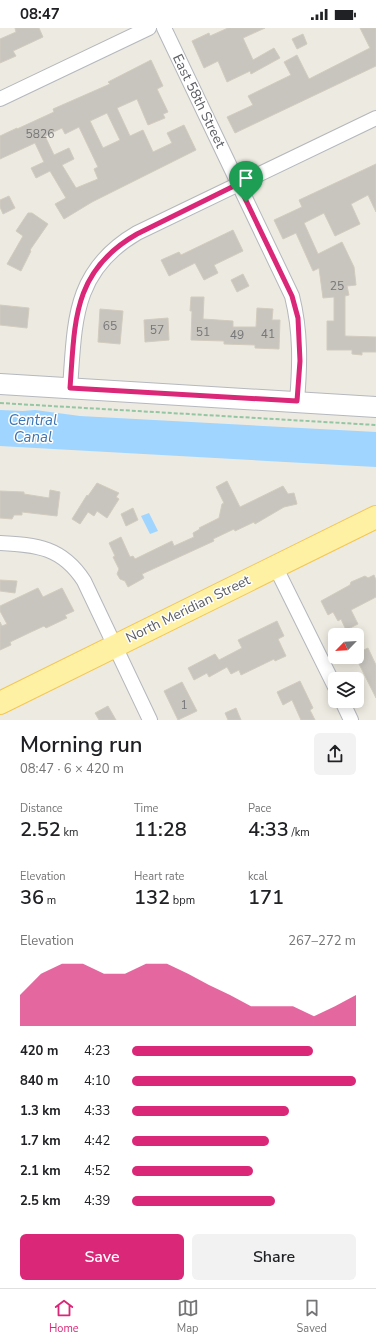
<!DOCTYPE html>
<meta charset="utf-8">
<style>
:root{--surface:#fff;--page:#f2f2f2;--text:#202124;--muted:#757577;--line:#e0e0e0;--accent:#db2777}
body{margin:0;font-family:"Nunito Sans",sans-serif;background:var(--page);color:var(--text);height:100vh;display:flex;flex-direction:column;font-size:15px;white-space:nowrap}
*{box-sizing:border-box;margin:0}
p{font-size:13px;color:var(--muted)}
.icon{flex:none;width:22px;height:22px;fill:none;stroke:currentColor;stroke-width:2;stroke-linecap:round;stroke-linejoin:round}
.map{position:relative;height:692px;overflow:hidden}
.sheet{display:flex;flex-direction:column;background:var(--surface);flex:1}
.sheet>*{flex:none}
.needle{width:26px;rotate:245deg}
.tools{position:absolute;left:328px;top:600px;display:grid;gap:8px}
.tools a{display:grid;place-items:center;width:36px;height:36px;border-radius:6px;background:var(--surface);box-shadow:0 2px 10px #0003;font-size:20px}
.pin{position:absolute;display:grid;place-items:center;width:34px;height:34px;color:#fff;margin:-41px -17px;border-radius:50% 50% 50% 0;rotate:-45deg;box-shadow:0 0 4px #0007}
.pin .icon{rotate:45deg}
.round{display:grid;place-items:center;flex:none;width:42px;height:42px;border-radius:6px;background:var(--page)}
.summary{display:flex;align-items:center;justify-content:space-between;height:68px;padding:0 20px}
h1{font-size:22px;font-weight:600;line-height:30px}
.figures{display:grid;grid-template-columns:repeat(3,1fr);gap:6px;height:68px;padding:4px 20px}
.figures div{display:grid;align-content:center}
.figures b{font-size:20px;font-weight:600}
.figures small{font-size:11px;font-weight:400}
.figures p{font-size:11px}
.chart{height:112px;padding:8px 20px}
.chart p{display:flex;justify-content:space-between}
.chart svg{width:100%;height:72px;margin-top:4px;fill:var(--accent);opacity:.7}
.action{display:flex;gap:8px;margin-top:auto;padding:8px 20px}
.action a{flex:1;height:46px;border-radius:6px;background:var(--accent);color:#fff;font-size:16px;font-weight:600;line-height:46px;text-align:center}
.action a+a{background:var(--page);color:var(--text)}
ul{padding:0 20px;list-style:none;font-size:13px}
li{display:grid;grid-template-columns:64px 48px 1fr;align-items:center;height:30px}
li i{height:10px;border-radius:5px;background:var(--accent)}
.status{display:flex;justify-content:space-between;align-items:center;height:28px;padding:0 20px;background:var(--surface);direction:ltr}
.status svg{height:11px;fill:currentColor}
.tabs{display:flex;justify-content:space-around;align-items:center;height:56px;border-top:1px solid var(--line);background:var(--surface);font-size:11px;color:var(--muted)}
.tabs a{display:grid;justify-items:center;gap:2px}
.tabs .on{color:var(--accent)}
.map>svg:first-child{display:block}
.water{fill:#9fd5ff}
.building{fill:#c8c4be;stroke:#d2ccbf;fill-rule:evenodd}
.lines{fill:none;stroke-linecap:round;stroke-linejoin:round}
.street-casing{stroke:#b4b7bc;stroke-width:16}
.secondary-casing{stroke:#b5b8be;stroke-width:22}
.primary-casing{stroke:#f3c753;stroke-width:24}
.path{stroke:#95c6a3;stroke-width:2;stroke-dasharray:4 2;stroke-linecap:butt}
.street{stroke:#fff;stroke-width:14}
.secondary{stroke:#fff;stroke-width:20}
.primary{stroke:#fff1a4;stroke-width:22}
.route-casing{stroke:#fff;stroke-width:8}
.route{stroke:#db2777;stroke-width:5}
.labels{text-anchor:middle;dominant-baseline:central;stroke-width:3;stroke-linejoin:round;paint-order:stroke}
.number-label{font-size:12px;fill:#767779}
.street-label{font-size:14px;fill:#5a5d62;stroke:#fff}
.water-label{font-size:15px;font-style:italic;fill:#3b75b2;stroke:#fff}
</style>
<div class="status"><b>08:47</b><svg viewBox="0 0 49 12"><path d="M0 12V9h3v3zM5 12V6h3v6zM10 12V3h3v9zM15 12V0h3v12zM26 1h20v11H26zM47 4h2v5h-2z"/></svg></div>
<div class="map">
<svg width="376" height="692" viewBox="0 0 376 692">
<rect width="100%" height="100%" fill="#edeae1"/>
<!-- water -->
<g class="water">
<path d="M 0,382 L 23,383 L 35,382 L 80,388 L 376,404 L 376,439 L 0,418 Z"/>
<path d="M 149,485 L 158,503 L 150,506 L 141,488 Z"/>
</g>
<!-- building -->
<g class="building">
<path d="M 15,0 L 39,0 L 43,9 L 13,23 L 16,28 L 0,35 L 0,11 L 16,4 Z"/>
<path d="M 228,0 L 265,0 L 243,10 L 253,32 L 274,20 L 280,30 L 251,46 L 250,43 L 227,54 L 218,33 L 204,40 L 192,13 L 209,5 L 210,8 Z"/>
<path d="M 360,0 L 376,0 L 376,38 L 235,105 L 227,89 L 253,77 L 248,68 L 291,47 L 284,34 L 297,27 L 309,51 L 370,20 Z"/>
<path d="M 303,6 L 307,16 L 297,21 L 292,11 Z"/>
<path d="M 151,32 L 163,58 L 157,61 L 168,84 L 163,86 L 165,90 L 148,97 L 137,71 L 117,80 L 130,108 L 143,102 L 153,124 L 172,115 L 167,105 L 184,97 L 196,122 L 92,174 L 64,191 L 55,176 L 66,170 L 50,143 L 36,150 L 31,140 L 44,134 L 35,115 L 0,131 L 0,108 L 17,100 L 17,101 L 54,84 L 53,81 L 110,56 L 108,54 ZM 107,85 L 120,112 L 103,120 L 90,93 ZM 79,99 L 98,139 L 94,141 L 98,151 L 76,160 L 62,137 L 74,131 L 69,120 L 54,127 L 45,108 L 62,100 L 65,106 Z"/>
<path d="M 376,136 L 376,184 L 368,167 L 351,176 L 360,196 L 335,208 L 324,185 L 304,195 L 318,226 L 342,214 L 354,239 L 356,257 L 347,258 L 349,267 L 345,268 L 345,308 L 376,309 L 376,324 L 362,324 L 362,327 L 352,326 L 352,322 L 327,322 L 327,293 L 334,293 L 334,269 L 323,270 L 319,240 L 313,243 L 296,205 L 283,211 L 274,192 L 302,179 L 299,172 Z"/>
<path d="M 9,168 L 15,180 L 3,186 L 0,179 L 0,172 Z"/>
<path d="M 28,185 L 32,185 L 48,196 L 30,222 L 31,223 L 21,243 L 7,236 L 23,208 L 16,203 Z"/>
<path d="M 233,202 L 243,223 L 214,237 L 218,245 L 204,252 L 195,235 L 169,248 L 161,232 L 179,224 L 181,227 Z"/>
<path d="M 243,246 L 249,258 L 237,264 L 231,252 Z"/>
<path d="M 191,269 L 204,269 L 203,291 L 233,293 L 233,299 L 256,299 L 257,280 L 273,281 L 272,292 L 280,292 L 279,321 L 255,320 L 255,317 L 224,316 L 224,313 L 191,312 L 192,283 L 190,283 Z"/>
<path d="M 0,277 L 29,280 L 27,300 L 0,297 Z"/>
<path d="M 100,281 L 123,283 L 120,316 L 98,314 Z"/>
<path d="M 168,290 L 169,312 L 145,314 L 144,292 Z"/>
<path d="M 227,453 L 240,479 L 283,458 L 288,466 L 294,465 L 297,476 L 284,479 L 255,496 L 254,494 L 235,503 L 234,501 L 213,511 L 214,513 L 142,546 L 144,550 L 128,559 L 125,553 L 120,551 L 117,546 L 119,541 L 113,529 L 115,528 L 109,515 L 121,509 L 130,529 L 133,528 L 135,531 L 172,513 L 174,518 L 194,509 L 193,505 L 200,501 L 199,500 L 219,490 L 222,476 L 224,475 L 216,459 Z"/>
<path d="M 97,455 L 119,465 L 116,469 L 119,471 L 107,490 L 97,483 L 94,488 L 88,484 L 80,496 L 72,491 L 87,467 L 88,468 Z"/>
<path d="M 50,462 L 60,464 L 57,488 L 22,484 L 22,487 L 14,487 L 12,491 L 0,490 L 0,463 L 24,464 L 24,466 L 49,470 Z"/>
<path d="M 133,480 L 138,492 L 126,498 L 121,486 Z"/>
<path d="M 374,547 L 376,552 L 376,569 L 351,582 L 358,596 L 346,602 L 341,591 L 338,593 L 333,584 L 328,587 L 321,573 L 350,557 L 351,554 L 365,548 L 368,550 Z"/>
<path d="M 0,552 L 17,553 L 15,565 L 0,563 Z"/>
<path d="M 38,560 L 43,569 L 62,560 L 74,583 L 65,587 L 67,590 L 46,600 L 44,598 L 31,604 L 10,614 L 11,617 L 0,622 L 0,594 L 2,598 L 7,596 L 0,583 L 0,578 Z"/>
<path d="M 277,593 L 284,608 L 278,611 L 286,628 L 275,633 L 274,631 L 241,647 L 239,642 L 231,646 L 227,639 L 209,649 L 207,645 L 194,652 L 188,640 L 215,626 L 219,632 L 242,620 L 238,612 Z"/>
<path d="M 368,620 L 376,637 L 376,670 L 357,632 L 357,625 Z"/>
<path d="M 300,653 L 313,680 L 310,682 L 315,692 L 301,692 L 292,672 L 283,677 L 277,664 Z"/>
<path d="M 182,654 L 197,683 L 178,692 L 164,663 Z"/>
<path d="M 108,678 L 116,692 L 99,692 L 95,685 Z"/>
<path d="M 236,680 L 241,692 L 228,692 L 225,685 Z"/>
</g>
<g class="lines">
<!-- street casing -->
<g class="street-casing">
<g id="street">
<path d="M 164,0 L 292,268 C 301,304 300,337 297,373"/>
<path d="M 0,71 L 149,0"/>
<path d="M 70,360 C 75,295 72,243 137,205 L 376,90"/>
<path d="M 0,515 C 37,517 62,519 84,553 L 150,692"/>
<path d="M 275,538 L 335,659"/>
<path d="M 342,673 L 351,692"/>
</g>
</g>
<!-- secondary casing -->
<g class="secondary-casing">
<path id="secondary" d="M 0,356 L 376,379"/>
</g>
<!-- primary casing -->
<g class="primary-casing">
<path id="primary" d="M 0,675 L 376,489"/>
</g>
<!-- path -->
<path class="path" d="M 0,375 L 376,397"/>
<!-- street -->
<use href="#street" class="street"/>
<!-- secondary -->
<use href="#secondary" class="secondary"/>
<!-- primary -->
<use href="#primary" class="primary"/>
</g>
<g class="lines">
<!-- route casing -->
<g class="route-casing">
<path id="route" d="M 238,156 L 292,268 L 298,290 L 300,333 L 297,373 L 70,360 C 75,294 72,243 137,206 Z"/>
</g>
<!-- route -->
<use href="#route" class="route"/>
</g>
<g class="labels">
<!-- number labels -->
<g class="number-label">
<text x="40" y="106">5826</text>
<text x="337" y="258">25</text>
<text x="110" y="298">65</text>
<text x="157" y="302">57</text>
<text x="203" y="304">51</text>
<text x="268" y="306">41</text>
<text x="237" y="307">49</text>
<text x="184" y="677">1</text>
</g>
<!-- street labels -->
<g class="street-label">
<text transform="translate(199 73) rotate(64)">East 58th Street</text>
<text transform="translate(188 581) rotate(-26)">North Meridian Street</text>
</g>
<!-- water labels -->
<g class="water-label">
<text x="33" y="392">Central<tspan x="33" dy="17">Canal</tspan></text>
</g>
</g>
</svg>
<div class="tools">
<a><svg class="needle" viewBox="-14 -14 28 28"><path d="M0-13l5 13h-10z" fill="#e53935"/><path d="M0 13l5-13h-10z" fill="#757577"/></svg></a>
<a><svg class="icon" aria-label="layers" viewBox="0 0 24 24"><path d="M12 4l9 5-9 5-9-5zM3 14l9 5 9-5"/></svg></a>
</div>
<div class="pin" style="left:246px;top:174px;background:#1e9e55"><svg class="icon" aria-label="arrive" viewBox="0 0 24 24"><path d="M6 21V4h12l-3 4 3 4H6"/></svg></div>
</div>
<section class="sheet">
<div class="summary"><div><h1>Morning run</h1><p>08:47 · 6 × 420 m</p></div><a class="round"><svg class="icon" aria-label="share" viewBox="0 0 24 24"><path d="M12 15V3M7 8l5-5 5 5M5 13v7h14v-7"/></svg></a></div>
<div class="figures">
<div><p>Distance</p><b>2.52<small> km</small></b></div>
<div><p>Time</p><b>11:28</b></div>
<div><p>Pace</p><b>4:33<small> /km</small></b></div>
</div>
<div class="figures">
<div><p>Elevation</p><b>36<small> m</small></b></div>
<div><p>Heart rate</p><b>132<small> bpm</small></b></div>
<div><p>kcal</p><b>171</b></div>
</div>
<div class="chart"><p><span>Elevation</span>267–272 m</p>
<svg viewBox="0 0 160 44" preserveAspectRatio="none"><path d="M0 44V25L10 12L20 6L30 6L40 12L50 12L60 6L70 6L80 12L90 19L100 25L110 32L120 32L130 32L140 38L150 32L160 25V44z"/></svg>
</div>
<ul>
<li><b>420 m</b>4:23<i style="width:81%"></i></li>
<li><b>840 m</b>4:10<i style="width:100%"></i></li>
<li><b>1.3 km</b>4:33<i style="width:70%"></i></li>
<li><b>1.7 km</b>4:42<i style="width:61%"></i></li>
<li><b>2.1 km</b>4:52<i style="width:54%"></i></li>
<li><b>2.5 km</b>4:39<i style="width:64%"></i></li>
</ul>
<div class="action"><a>Save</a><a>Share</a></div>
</section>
<nav class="tabs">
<a class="on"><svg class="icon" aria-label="home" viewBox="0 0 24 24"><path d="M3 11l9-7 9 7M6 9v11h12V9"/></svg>Home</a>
<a><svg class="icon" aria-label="map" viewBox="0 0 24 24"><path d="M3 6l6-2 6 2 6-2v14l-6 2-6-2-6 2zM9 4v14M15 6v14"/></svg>Map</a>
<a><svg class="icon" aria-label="saved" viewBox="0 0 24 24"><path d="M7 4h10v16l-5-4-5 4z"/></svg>Saved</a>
</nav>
